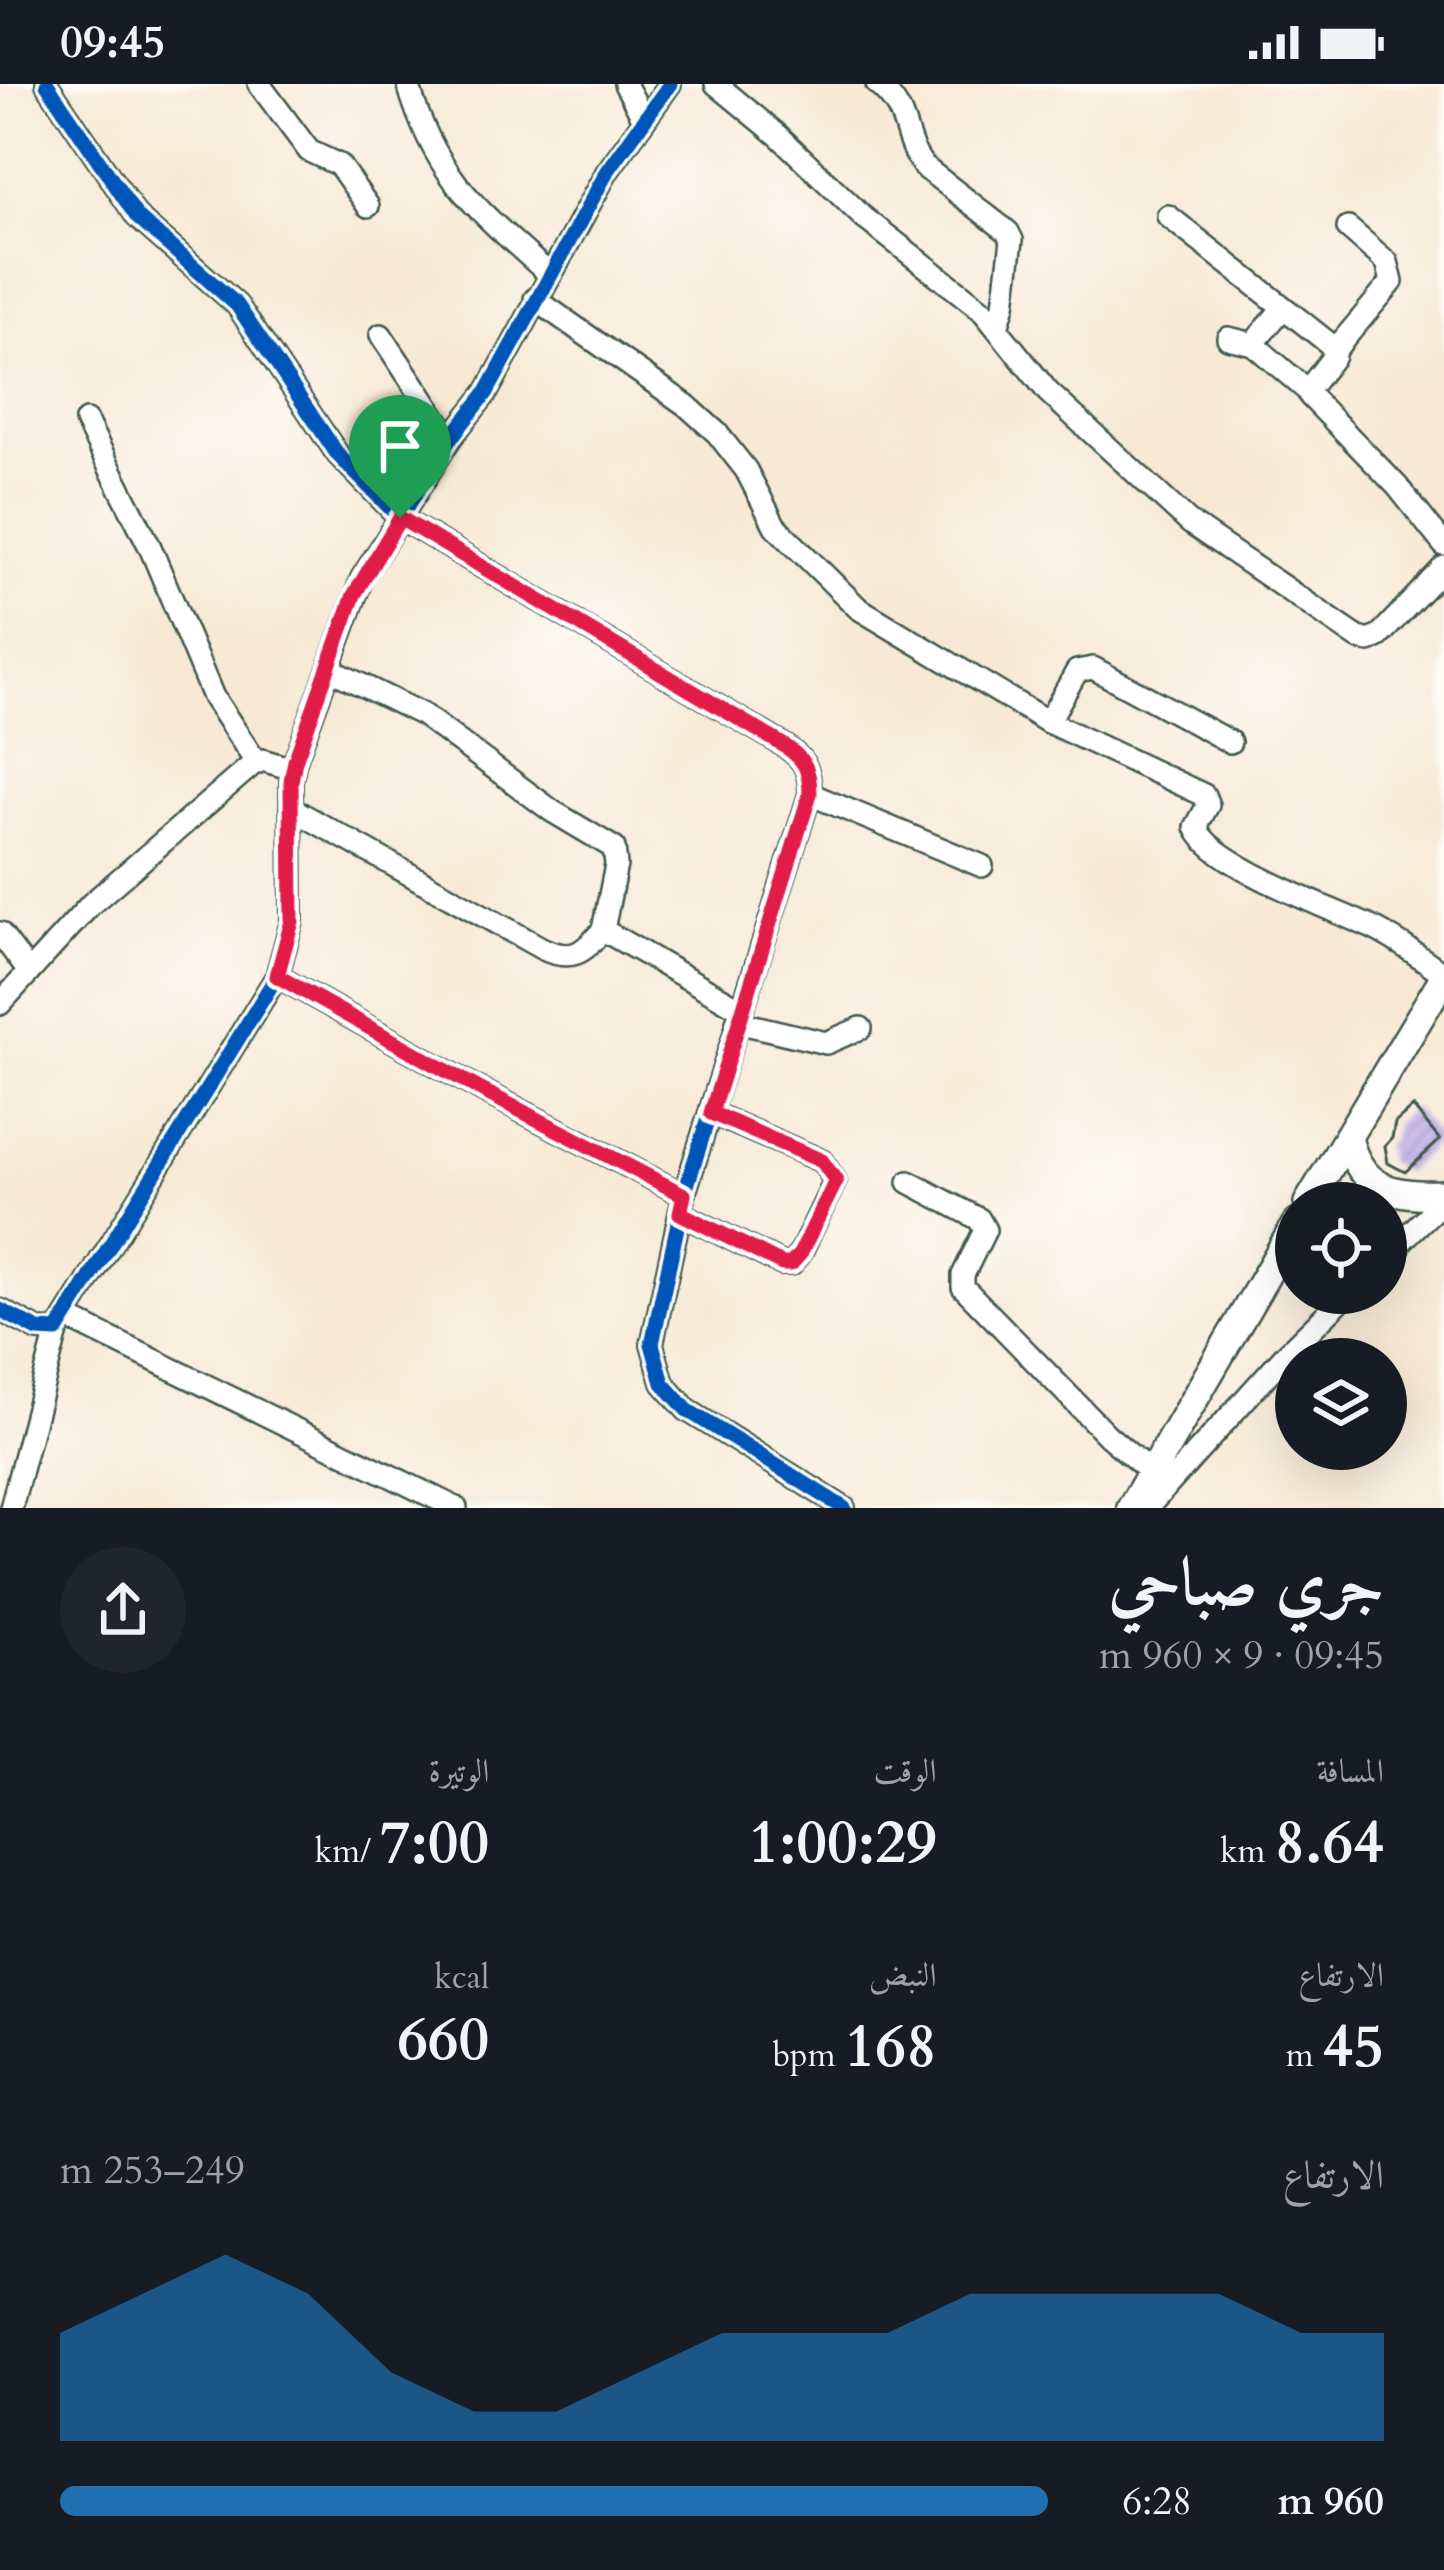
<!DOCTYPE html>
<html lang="ar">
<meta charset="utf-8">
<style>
:root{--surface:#171b24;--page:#20242c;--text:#f1f3f6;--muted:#9ea1a6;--accent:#1f6fb2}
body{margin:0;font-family:Cardo,Amiri,serif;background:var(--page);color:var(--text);direction:rtl;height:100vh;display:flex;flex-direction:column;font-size:45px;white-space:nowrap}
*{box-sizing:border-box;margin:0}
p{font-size:39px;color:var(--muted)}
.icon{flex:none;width:66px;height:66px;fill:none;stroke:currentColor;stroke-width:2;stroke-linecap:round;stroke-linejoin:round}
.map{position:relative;height:1424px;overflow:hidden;direction:ltr}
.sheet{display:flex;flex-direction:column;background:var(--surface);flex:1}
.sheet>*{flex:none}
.buttons{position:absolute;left:1275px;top:1098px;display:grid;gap:24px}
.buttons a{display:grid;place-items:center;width:132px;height:132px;border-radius:50%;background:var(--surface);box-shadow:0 12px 48px #0002;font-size:60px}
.pin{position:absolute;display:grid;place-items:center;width:102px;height:102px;color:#fff;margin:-123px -51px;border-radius:50% 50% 50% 0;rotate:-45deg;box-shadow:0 0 12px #0007}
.pin .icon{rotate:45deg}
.round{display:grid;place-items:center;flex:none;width:126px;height:126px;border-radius:63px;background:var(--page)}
.headline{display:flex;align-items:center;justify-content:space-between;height:204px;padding:0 60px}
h1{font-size:66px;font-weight:600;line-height:90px}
.metrics{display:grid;grid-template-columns:repeat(3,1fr);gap:18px;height:204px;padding:12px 60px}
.metrics div{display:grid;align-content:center}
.metrics b{font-size:60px;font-weight:600}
.metrics small{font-size:33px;font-weight:400}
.metrics p{font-size:33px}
.chart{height:336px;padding:24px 60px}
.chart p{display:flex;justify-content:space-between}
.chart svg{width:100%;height:216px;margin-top:12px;fill:var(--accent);opacity:.7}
ul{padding:0 60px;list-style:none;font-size:39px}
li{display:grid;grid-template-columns:192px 144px 1fr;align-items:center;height:90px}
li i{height:30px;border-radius:15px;background:var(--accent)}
.status{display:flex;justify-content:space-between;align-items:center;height:84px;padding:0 60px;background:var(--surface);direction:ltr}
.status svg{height:33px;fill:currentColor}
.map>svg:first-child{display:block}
.building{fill:url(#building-hatch)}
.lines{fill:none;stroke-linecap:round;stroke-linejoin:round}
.minor-casing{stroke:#3f574c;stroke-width:26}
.major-casing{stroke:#3f574c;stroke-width:32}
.minor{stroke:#fff;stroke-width:21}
.major{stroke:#fff;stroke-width:27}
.cycleway-casing{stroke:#fdfcf7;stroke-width:22}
.cycleway{stroke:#0057b8;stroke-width:15}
.route-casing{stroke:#fff;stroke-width:24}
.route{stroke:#e11d48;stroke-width:15}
</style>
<div class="status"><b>09:45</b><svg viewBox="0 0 49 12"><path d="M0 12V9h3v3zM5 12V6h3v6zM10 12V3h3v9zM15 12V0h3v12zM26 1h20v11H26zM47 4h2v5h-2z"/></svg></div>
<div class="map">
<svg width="1444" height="1424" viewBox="0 0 1444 1424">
<defs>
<pattern id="building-hatch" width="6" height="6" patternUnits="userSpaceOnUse" patternTransform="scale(3)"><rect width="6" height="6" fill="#b8a5e5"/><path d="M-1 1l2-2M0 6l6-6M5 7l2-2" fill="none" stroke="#9588ba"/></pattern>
</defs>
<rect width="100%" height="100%" fill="#fdfcf7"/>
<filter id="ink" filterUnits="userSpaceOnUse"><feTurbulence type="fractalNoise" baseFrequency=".00833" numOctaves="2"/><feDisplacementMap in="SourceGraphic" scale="24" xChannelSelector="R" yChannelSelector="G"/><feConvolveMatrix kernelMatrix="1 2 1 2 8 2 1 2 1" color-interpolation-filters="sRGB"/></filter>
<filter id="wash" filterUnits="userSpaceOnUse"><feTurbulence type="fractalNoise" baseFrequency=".004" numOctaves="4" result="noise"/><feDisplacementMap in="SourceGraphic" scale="48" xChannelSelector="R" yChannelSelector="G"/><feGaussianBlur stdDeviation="2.7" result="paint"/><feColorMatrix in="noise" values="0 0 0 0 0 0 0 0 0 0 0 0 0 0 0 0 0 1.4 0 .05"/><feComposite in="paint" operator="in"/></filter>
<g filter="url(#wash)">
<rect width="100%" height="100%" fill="#f7e9d5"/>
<g id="blocks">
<!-- building -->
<path class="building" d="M 1413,1023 L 1440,1056 L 1405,1088 L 1388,1079 L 1385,1062 L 1392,1054 L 1395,1039 Z"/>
</g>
</g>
<g filter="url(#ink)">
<use href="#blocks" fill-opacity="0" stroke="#3f574c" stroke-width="3"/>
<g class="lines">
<!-- minor casing -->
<g class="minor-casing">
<g id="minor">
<path d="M 47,0 L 137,133 L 237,221 L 338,371 L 400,434 L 785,662 C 805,676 810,686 810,710 L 684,1111 L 652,1260 L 663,1299 L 687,1326 L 844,1424"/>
<path d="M 259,0 L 309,67 L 339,81 L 368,122"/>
<path d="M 408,0 C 435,94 479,127 549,190"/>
<path d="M 625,0 L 644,35"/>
<path d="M 716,0 L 779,52 L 863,133 L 982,226 L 1048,308 L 1190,439 L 1358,554 L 1369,557 L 1379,552 L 1444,483"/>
<path d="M 877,0 C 913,31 899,49 923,82 L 1008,148 L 1012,156 L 1004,221 L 997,243"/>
<path d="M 1168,132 L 1331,261 L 1334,272 L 1310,303 L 1310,312 L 1397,402 L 1444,461"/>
<path d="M 535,215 L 686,321 L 717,349 L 746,386 L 775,442 L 858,524 L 1048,638 L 1204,711 L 1208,721 L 1196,743 C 1210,781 1335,826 1373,844 C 1398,856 1421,874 1444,890"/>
<path d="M 381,251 L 450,355"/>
<path d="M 1228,254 L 1253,260 L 1309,308"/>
<path d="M 1253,260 L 1283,224"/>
<path d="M 1334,267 L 1392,198 L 1387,178 L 1348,144"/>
<path d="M 86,337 L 150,463 L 213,613 L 256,678"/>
<path d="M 329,585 L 423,631 L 552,727 L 614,764 L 616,781 L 603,846"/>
<path d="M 1048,638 L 1077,587 L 1093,584 L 1230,658"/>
<path d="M 810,710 L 982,782"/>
<path d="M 291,724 L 543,865 C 573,878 583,869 603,846 L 741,925"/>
<path d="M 0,849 L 29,888"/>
<path d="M 277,892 L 481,1006 L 684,1111"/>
<path d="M 0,920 L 91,820 L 252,681 L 262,676 L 293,685"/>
<path d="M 737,938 L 826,959 L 861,944"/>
<path d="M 909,1098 L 979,1135 L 985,1146 L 963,1191 L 963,1203 L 1108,1352 L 1152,1389"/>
<path d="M 680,1129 L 782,1180 L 791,1180 L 800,1170 L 835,1097 L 822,1077 L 711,1029"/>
<path d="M 1386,1172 L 1444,1116"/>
<path d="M 0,1226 L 38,1246 L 57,1247 L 277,892 L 292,837 L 291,697 L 295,677 L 362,494 L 450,355 L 487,308 L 607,88 L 670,0"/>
<path d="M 66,1233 L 456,1424"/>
<path d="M 11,1424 L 57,1247"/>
<path d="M 1147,1424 L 1286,1270 L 1348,1209"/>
</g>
</g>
<!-- major casing -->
<g class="major-casing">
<g id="major">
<path d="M 1348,1054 C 1361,1107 1395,1112 1444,1110"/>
<path d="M 1308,1119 L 1444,893"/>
<path d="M 1386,1162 L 1396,1163"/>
<path d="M 1131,1424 L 1296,1140"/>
</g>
</g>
<!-- minor -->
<use href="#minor" class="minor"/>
<!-- major -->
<use href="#major" class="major"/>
<!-- cycleway casing -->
<g class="cycleway-casing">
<g id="cycleway">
<path d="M 47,0 L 137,133 L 237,221 L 338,371 L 400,434 L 785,662 C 805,676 810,686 810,710 L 684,1111 L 652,1260 L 663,1299 L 687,1326 L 844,1424"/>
<path d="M 0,1226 L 38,1246 L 57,1247 L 277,892 L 292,837 L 291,697 L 295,677 L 362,494 L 450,355 L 487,308 L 607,88 L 670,0"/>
</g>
</g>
<!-- cycleway -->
<use href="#cycleway" class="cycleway"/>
</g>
</g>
<g class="lines" filter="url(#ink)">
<!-- route casing -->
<g class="route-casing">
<path id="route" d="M 400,434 L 785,662 C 805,676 810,686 810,710 L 711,1029 L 822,1077 L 836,1097 L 800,1170 L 791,1180 L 782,1180 L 680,1129 L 684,1111 L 481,1006 L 277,892 L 292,837 L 291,697 L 295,677 L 354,511 Z"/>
</g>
<!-- route -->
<use href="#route" class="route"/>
</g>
</svg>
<div class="buttons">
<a><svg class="icon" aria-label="locate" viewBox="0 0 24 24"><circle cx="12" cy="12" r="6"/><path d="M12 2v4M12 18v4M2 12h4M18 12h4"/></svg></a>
<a><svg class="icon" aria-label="layers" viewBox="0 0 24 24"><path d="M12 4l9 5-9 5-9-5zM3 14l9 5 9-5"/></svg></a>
</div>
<div class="pin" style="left:400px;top:434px;background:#1e9e55"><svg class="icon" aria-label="arrive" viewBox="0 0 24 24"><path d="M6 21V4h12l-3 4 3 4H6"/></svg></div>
</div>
<section class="sheet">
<div class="headline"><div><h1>جري صباحي</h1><p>09:45 · 9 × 960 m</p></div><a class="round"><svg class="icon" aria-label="share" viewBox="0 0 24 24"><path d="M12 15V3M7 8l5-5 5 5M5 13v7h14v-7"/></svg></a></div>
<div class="metrics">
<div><p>المسافة</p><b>8.64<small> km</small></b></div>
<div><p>الوقت</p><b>1:00:29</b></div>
<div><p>الوتيرة</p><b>7:00<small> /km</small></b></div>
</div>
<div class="metrics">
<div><p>الارتفاع</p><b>45<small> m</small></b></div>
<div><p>النبض</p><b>168<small> bpm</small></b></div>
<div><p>kcal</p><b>660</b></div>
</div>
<div class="chart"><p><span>الارتفاع</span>249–253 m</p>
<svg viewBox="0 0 160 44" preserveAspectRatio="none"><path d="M0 44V22L10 14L20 6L30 14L40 30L50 38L60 38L70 30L80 22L90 22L100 22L110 14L120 14L130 14L140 14L150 22L160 22V44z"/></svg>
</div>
<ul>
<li><b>960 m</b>6:28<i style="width:100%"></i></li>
</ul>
</section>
